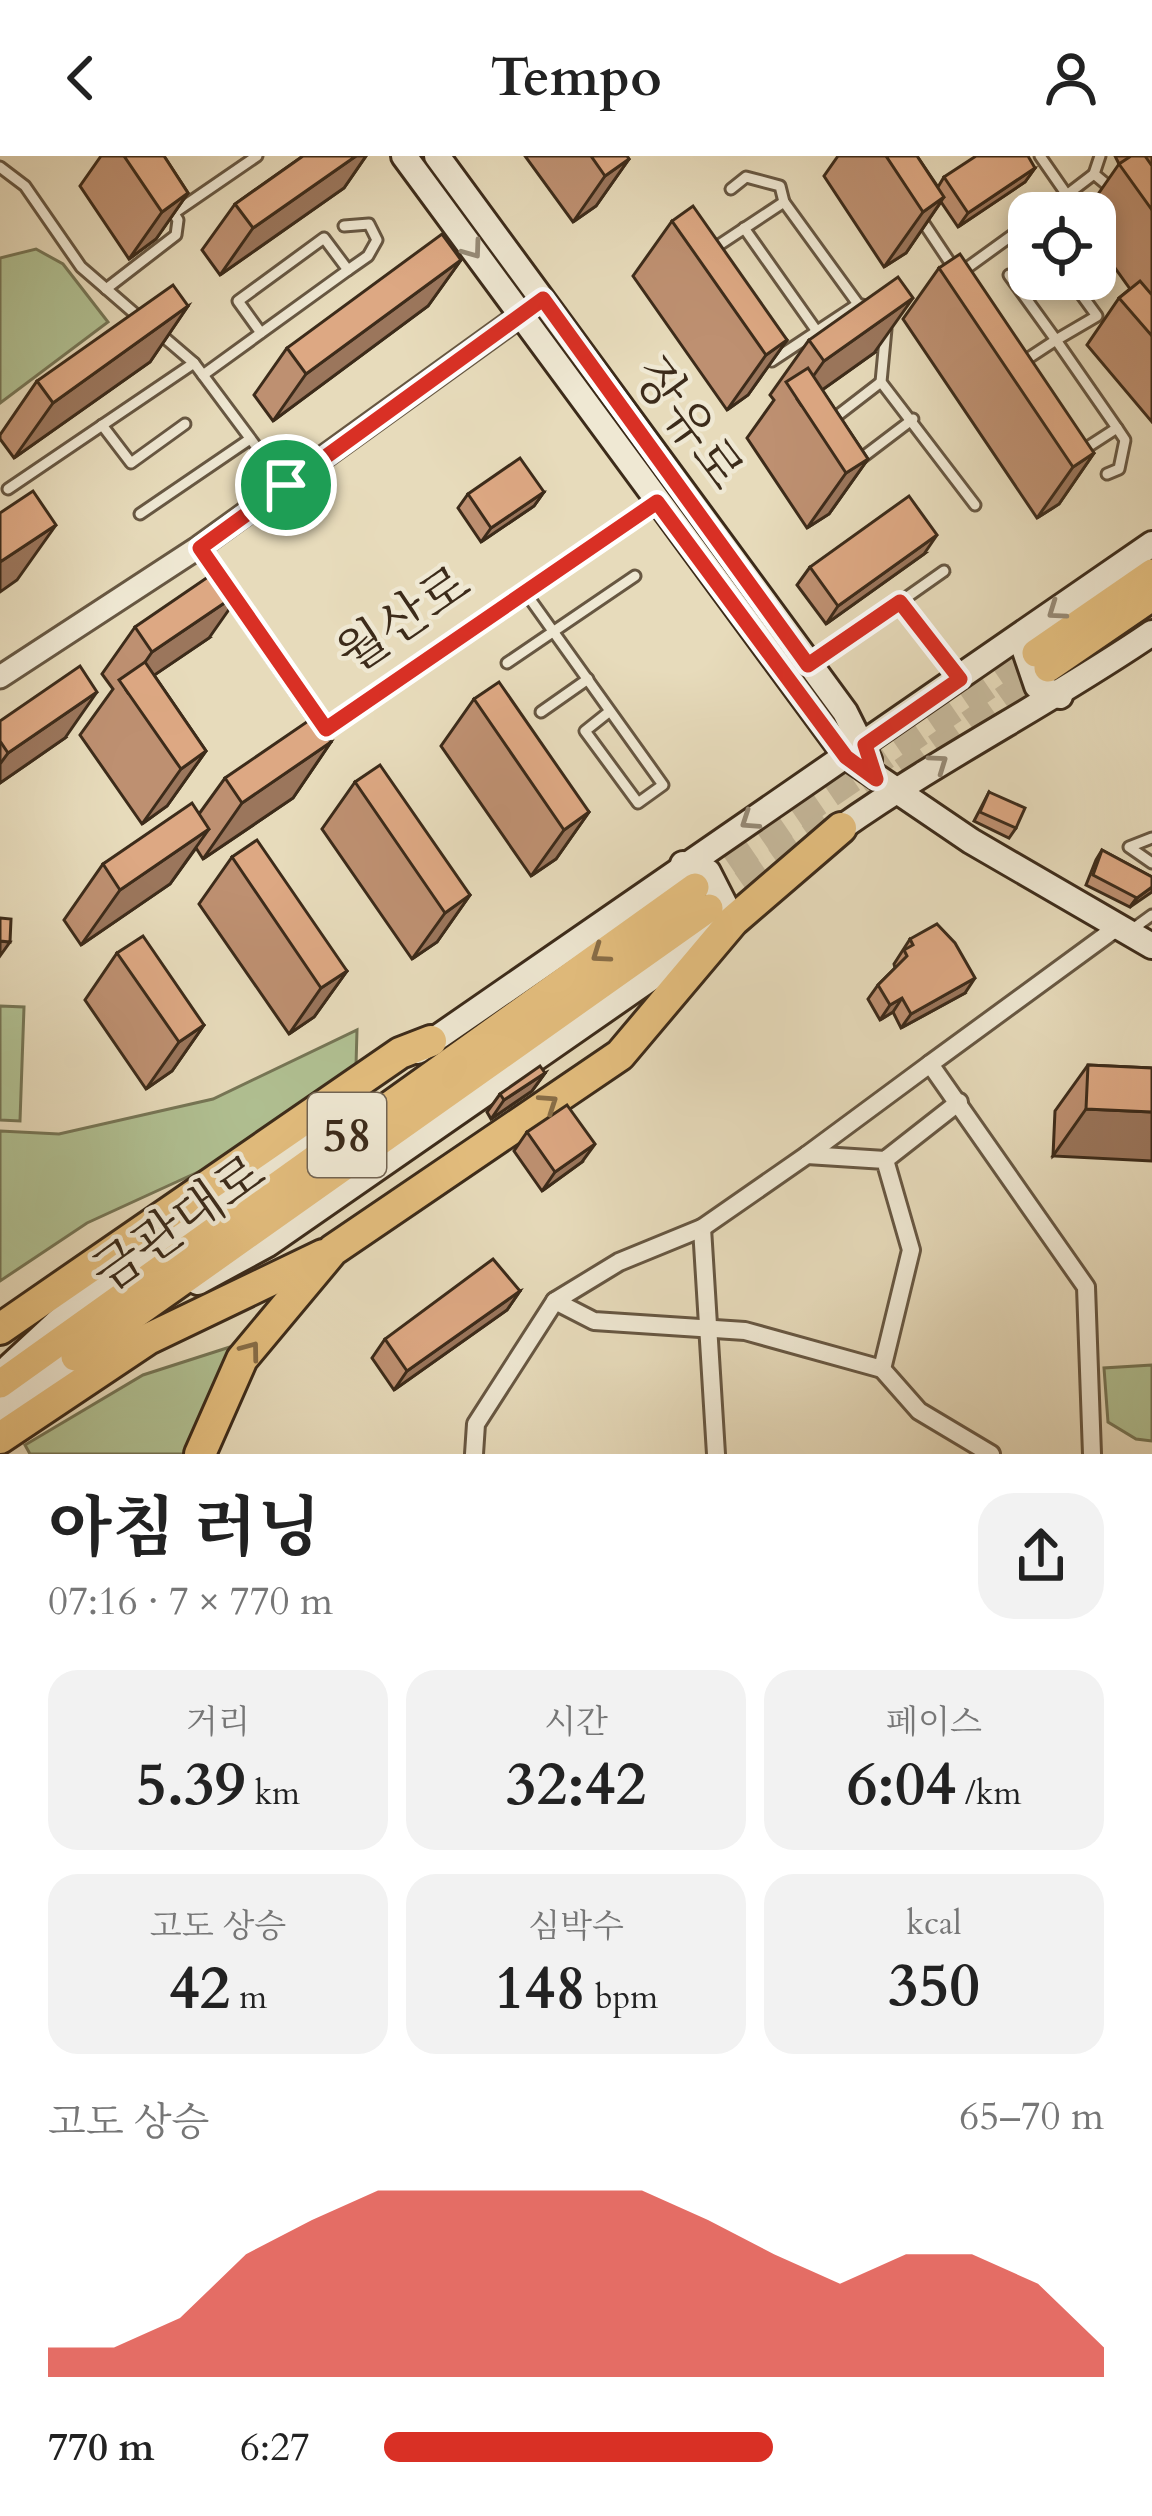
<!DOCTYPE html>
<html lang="ko">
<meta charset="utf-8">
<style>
:root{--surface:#fff;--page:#f2f2f2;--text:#222;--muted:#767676;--accent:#d93025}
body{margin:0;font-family:Cardo,"Noto Serif KR",serif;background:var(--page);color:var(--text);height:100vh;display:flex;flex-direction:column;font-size:45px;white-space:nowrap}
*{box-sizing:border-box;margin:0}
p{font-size:39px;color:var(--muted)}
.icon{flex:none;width:66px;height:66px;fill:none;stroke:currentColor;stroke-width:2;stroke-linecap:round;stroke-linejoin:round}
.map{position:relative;height:1298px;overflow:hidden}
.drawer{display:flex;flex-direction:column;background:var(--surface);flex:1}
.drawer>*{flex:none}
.fabs{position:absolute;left:1008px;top:36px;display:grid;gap:24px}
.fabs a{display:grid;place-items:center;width:108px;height:108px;border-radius:24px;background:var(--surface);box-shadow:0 6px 18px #0003;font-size:60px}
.pin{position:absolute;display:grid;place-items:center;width:102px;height:102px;color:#fff;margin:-51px;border:6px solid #fff;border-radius:50%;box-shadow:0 3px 12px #0007}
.round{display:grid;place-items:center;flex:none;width:126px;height:126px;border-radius:36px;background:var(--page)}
.summary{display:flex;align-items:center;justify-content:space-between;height:204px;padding:0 48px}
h1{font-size:66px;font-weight:700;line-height:90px}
.figures{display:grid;grid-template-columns:repeat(3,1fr);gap:18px;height:204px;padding:12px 48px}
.figures div{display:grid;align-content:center;border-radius:30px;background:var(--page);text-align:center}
.figures b{font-size:60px;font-weight:700}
.figures small{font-size:33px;font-weight:400}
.figures p{font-size:33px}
.chart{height:336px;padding:24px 48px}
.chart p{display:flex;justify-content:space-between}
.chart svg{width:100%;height:216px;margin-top:12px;fill:var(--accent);opacity:.7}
ul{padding:0 48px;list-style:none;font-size:39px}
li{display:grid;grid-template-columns:192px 144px 1fr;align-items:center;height:90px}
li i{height:30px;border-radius:15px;background:var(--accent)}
header{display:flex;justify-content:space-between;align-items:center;height:156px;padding:0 48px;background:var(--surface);font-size:54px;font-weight:700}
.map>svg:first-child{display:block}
.green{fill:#b1c193;stroke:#767656;stroke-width:3}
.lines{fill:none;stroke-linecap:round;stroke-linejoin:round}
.primary-tunnel{stroke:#c5b89b;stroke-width:27;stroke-dasharray:27 14;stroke-linecap:butt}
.service-casing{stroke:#675742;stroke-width:15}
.minor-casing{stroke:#675742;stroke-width:22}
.tertiary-casing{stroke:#675742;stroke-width:27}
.secondary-casing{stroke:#3c2b1a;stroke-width:30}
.primary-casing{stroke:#3c2b1a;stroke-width:33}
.motorway-casing{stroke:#3c2b1a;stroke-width:36}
.service{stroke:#efe8d3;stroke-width:9}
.minor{stroke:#efe8d3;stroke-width:16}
.tertiary{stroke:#efe8d3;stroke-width:21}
.secondary{stroke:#efe8d3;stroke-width:24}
.primary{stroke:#e4be7e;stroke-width:27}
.motorway{stroke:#e4be7e;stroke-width:30}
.wall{fill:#be9071;stroke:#3c2b1a;stroke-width:3}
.shaded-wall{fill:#9b765c;stroke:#3c2b1a;stroke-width:3}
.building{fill:#dda883;stroke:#3c2b1a;stroke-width:3}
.oneway{stroke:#968a76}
.oneway2{stroke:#886d47}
.route-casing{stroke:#fff;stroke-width:24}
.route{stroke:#d93025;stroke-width:15}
.labels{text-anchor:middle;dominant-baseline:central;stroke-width:9;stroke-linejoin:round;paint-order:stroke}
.shield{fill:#efe8d3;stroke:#726452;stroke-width:3}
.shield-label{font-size:48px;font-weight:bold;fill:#3c2b1a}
.street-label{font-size:51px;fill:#3c2b1a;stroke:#efe8d3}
</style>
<header><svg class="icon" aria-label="back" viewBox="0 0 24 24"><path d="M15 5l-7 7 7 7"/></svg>Tempo<svg class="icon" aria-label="person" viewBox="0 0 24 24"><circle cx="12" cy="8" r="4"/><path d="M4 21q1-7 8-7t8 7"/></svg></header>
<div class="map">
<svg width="1152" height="1298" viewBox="0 0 1152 1298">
<rect width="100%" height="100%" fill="#e7dbbb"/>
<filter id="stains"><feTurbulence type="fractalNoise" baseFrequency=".00167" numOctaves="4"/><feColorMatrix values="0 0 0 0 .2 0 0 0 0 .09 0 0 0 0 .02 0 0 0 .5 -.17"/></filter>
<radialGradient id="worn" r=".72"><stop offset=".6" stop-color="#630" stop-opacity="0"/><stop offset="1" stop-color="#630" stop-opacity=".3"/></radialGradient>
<!-- green -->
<g class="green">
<path d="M 36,93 L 63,108 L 108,166 L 0,247 L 0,102 Z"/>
<path d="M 0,850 L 24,851 L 20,965 L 0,964 Z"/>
<path d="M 357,874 L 356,910 L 222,1005 L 87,1067 L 0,1125 L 0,975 L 59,978 L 213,943 Z"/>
<path d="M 230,1191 L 185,1298 L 30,1298 L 25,1289 L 143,1219 Z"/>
<path d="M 1152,1209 L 1152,1285 L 1136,1283 L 1108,1266 L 1104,1212 Z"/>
</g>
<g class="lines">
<!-- primary-tunnel -->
<g class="primary-tunnel">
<path d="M 869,639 L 1048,512"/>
<path d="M 695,731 L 1036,497"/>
<path d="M 709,752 L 828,668"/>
</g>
<!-- service casing -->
<g class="service-casing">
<g id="service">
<path d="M 1040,0 L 1067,39"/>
<path d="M 1100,0 L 1094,18 L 1112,33"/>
<path d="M 0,11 L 25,30 L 81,111 L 141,163"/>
<path d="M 731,33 L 746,21 L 780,30 L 784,46"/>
<path d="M 174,57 L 257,0"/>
<path d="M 1043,57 L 1094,18"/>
<path d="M 921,63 L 955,114"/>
<path d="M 344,70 L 369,68 L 377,84 L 368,100 L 348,114"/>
<path d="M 744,72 L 816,174"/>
<path d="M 710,95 L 784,46 L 858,148 L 866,150"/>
<path d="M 960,117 L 1029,67"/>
<path d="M 1009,119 L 1056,184 L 1097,160 L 1070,123"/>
<path d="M 106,133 L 176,79 L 178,64 L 169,50"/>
<path d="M 886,173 L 881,226 L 975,349"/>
<path d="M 159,177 L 194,207 L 285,329"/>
<path d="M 768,200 L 772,205 L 858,148"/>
<path d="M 1021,207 L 1056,184 L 1117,272 L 1080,296"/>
<path d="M 203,219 L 348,114 L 324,82 L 238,145 L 261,177"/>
<path d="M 833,263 L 881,226"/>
<path d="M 102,269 L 131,307 L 185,268"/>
<path d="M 859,304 L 913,263"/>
<path d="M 1107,318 L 1119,313 L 1125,284 L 1117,272"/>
<path d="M 8,333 L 194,207"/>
<path d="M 140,358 L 250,283"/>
<path d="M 525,436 L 663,629 L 638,647 L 585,575 L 610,555"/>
<path d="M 900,446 L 944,415"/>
<path d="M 507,507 L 635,420"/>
<path d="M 812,507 L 900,446 L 957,518"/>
<path d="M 541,556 L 588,523"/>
<path d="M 1152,682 L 1129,691 L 1152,707"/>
<path d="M 1130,775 L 1152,759"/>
</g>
</g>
<!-- minor casing -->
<g class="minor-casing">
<g id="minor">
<path d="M 199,391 L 325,573 L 657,346"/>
<path d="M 807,999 L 930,908"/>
<path d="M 885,1004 L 911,1094 L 882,1213 L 745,1175 L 594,1165 L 555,1145 L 619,1106 L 702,1072 L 807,999 L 885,1004 L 959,946"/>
<path d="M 702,1072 L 716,1298"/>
<path d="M 882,1213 L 919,1255 L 991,1298"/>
<path d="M 474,1298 L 476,1268 L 555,1145"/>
<path d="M 1092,1298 L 1086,1131 L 930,908 L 1120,769"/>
</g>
</g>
<!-- tertiary casing -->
<g class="tertiary-casing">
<path id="tertiary" d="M 0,521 L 199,391 L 543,143"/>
</g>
<!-- secondary casing -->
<g class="secondary-casing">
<g id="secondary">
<path d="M 404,0 L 846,600 L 971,685 L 1152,790"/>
<path d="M 437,0 L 845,556 L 869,604"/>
<path d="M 1020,480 L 1037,530 L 1060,540"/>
<path d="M 841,672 C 942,601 1051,546 1152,477"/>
<path d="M 418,895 L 1152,388"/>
<path d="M 198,1126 L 268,1088 L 733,765 L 708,716 L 683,708"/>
<path d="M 10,1210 L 79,1146 L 328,963"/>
<path d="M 0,1256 L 91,1191"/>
</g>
</g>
<!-- primary casing -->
<g class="primary-casing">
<g id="primary">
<path d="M 1036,497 L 1152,417"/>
<path d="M 1048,512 L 1152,441"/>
<path d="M 75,1201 L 709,752"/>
<path d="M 0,1228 L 695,731"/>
</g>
</g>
<!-- motorway casing -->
<g class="motorway-casing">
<g id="motorway">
<path d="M 0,1173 L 400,897 L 431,885"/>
<path d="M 0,1282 L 148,1183 L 323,1099"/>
<path d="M 200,1298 L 242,1203 L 333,1094 L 620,899 L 733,765 L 841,672"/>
</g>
</g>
<!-- service -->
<use href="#service" class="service"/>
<!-- minor -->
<use href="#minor" class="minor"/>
<!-- tertiary -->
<use href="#tertiary" class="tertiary"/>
<!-- secondary -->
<use href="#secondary" class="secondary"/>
<!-- primary -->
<use href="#primary" class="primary"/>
<!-- motorway -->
<use href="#motorway" class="motorway"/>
</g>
<!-- wall -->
<g class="wall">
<path d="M 101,0 L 164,0 L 188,37 L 156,83 L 129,103 L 80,30 Z"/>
<path d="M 303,0 L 366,0 L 344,32 L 220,119 L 202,94 L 235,48 Z"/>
<path d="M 525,0 L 627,0 L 629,3 L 596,50 L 573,66 Z"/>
<path d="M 838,0 L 917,0 L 938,31 L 944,21 L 1035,12 L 1025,26 L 958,71 L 941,46 L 906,97 L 884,111 L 824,20 Z"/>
<path d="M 1115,0 L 1152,0 L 1152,266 L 1087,189 L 1119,142 L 1130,133 L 1095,84 L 1095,57 L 1085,57 L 1119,8 Z"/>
<path d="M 672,65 L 787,184 L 748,239 L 727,254 L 633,120 Z"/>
<path d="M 461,104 L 428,150 L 273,265 L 254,239 L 287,192 Z"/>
<path d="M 939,112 L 1094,297 L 1059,348 L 1037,362 L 903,163 Z"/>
<path d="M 188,150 L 150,206 L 14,302 L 0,283 L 0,279 L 37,225 Z"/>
<path d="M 809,184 L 874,197 L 822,234 L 868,303 L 829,358 L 807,372 L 747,282 L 774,244 L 770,239 Z"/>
<path d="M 544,336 L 534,350 L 481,386 L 458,352 L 468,338 Z"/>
<path d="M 924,398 L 826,468 L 797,429 L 810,411 Z"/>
<path d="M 135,471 L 209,482 L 154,519 L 206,595 L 167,650 L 142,668 L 80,579 L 113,533 L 102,518 Z"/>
<path d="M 474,543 L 589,656 L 556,703 L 531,720 L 441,590 Z"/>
<path d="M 0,565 L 65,582 L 0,627 Z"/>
<path d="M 331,586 L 293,642 L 203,703 L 196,692 L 170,728 L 81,789 L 64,764 L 103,708 L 199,658 L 225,622 Z"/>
<path d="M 355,626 L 470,739 L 437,786 L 412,803 L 322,673 Z"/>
<path d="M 989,636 L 1016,672 L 1009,682 L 974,665 Z"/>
<path d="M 1102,694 L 1152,721 L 1130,751 L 1086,729 L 1096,704 Z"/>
<path d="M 232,701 L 347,815 L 314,861 L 289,878 L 199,748 Z"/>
<path d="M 910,783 L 965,837 L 901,872 L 893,856 L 880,864 L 868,843 L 878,829 L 895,812 L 894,808 Z"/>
<path d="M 117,797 L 204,869 L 172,915 L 146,933 L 85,844 Z"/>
<path d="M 1088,909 L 1152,912 L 1053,1000 L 1055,955 Z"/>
<path d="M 545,917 L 532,935 L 491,963 L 487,956 L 500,938 Z"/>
<path d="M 527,976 L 582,1006 L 542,1035 L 514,995 Z"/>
<path d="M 520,1135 L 507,1154 L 394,1234 L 372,1202 L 385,1183 Z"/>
</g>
<!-- shaded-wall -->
<g class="shaded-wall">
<path d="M 356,0 L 366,0 L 344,32 L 220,119 L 253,72 Z"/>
<path d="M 629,3 L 596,50 L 573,66 L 605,20 Z"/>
<path d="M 1035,12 L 1025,26 L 958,71 L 968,57 Z"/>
<path d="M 188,37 L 156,83 L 129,103 L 162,56 Z"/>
<path d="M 944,41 L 906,97 L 884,111 L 923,56 Z"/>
<path d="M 461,104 L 428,150 L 273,265 L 306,218 Z"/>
<path d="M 913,142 L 874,197 L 801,249 L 797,243 L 824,205 Z"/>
<path d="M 188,150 L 150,206 L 14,302 L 53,247 Z"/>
<path d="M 787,184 L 748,239 L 727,254 L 766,199 Z"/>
<path d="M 1094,297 L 1059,348 L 1037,362 L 1073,311 Z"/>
<path d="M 868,303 L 829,358 L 807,372 L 846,317 Z"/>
<path d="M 544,336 L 534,350 L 481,386 L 491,372 Z"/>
<path d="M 56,369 L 17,424 L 0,436 L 0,406 Z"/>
<path d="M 937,379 L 924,398 L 826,468 L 838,450 Z"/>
<path d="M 242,435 L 209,482 L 128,537 L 126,534 L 152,496 Z"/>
<path d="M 97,536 L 65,582 L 0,627 L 0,608 L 8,597 Z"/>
<path d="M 331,586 L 293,642 L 203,703 L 242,647 Z"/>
<path d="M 206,595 L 167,650 L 142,668 L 181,613 Z"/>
<path d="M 589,656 L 556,703 L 531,720 L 564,674 Z"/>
<path d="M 209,673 L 170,728 L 81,789 L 120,734 Z"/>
<path d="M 1152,731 L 1152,736 L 1130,751 L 1137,742 Z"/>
<path d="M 470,739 L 437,786 L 412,803 L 445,757 Z"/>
<path d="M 0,785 L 10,786 L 0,800 Z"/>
<path d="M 347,815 L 314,861 L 289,878 L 321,832 Z"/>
<path d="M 975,822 L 965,837 L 901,872 L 911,858 Z"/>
<path d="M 902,842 L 893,856 L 880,864 L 890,849 Z"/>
<path d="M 204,869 L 172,915 L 146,933 L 179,886 Z"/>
<path d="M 545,917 L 532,935 L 491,963 L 504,944 Z"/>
<path d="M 1086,953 L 1152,956 L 1152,1005 L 1053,1000 Z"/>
<path d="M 595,988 L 582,1006 L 542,1035 L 555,1016 Z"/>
<path d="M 520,1135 L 507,1154 L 394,1234 L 407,1215 Z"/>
</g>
<!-- building -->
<g class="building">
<path d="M 124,0 L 164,0 L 188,37 L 162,56 Z"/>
<path d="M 303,0 L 356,0 L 253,72 L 235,48 Z"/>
<path d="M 591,0 L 627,0 L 629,3 L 605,20 Z"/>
<path d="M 886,0 L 917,0 L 944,41 L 923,56 Z"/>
<path d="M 976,0 L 1028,0 L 1035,12 L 968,57 L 944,21 Z"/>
<path d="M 1131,0 L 1145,0 L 1152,10 L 1152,54 L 1119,8 Z"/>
<path d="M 693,50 L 787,184 L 766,199 L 672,65 Z"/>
<path d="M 442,78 L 461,104 L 306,218 L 287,192 Z"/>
<path d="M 960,98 L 1094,297 L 1073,311 L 939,112 Z"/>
<path d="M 898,121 L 913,142 L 824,205 L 809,184 Z"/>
<path d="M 1140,125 L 1152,139 L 1152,180 L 1119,142 Z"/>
<path d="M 173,129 L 188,150 L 53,247 L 37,225 Z"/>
<path d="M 808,212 L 868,303 L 846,317 L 786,226 Z"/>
<path d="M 520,302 L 544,336 L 491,372 L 468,338 Z"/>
<path d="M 33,335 L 56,369 L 0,406 L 0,357 Z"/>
<path d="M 909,340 L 937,379 L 838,450 L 810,411 Z"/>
<path d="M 224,410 L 242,435 L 152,496 L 135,471 Z"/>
<path d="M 145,506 L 206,595 L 181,613 L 119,524 Z"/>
<path d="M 80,510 L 97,536 L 8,597 L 0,585 L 0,565 Z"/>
<path d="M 499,526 L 589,656 L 564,674 L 474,543 Z"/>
<path d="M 314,561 L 331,586 L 242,647 L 225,622 Z"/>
<path d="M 380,609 L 470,739 L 445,757 L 355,626 Z"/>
<path d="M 989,636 L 1025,652 L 1016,672 L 980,656 Z"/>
<path d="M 192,647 L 209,673 L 120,734 L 103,708 Z"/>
<path d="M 257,684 L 347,815 L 321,832 L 232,701 Z"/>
<path d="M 1102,694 L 1152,721 L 1152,731 L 1137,742 L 1093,719 Z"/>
<path d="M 0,762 L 11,763 L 10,786 L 0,785 Z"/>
<path d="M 937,768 L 955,787 L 975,822 L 911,858 L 902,842 L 890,849 L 878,829 L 907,800 L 904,794 L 913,789 L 910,783 Z"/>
<path d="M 143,780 L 204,869 L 179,886 L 117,797 Z"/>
<path d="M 1088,909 L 1152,912 L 1152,956 L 1086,953 Z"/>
<path d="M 540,910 L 545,917 L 504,944 L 500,938 Z"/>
<path d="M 567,949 L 595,988 L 555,1016 L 527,976 Z"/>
<path d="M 493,1103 L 520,1135 L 407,1215 L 385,1183 Z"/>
</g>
<!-- one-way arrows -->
<defs><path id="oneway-chevron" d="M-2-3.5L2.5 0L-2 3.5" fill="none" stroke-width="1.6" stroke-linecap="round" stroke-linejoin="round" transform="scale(3)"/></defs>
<g class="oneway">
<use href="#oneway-chevron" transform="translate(473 94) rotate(54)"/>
<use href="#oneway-chevron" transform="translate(1056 455) rotate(145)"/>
<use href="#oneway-chevron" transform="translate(939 607) rotate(-35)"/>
<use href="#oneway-chevron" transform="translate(749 665) rotate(146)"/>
</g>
<g class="oneway2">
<use href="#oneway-chevron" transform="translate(600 798) rotate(145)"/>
<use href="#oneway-chevron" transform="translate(549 947) rotate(-34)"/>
<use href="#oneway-chevron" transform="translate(251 1194) rotate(-53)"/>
</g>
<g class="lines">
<!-- route casing -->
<g class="route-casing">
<path id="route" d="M 543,143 L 808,509 L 900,446 L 960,523 L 865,589 L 876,623 L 846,601 L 657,346 L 326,573 L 200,392 Z"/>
</g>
<!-- route -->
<use href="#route" class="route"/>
</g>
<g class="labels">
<!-- shield labels -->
<rect class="shield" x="308" y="937" width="78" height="84" rx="9"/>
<g class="shield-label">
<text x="347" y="979">58</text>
</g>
<!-- street labels -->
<g class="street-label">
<text transform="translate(688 268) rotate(54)">장유로</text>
<text transform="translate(404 464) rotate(-34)">월산로</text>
<text transform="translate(179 1068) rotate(-35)">금관대로</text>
</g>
</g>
<rect width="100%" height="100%" filter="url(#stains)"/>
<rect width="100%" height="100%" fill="url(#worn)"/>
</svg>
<div class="fabs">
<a><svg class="icon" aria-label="locate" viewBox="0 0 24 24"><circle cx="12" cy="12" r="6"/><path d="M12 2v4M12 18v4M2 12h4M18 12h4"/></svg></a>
</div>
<div class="pin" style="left:286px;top:329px;background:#1e9e55"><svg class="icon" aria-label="arrive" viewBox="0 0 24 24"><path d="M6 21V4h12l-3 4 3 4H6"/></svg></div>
</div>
<section class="drawer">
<div class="summary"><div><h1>아침 러닝</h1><p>07:16 · 7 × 770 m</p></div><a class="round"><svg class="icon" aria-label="share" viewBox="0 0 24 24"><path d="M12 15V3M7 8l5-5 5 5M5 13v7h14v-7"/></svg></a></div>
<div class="figures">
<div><p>거리</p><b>5.39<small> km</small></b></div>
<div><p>시간</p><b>32:42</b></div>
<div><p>페이스</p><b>6:04<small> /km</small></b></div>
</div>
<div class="figures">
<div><p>고도 상승</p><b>42<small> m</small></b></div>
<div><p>심박수</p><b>148<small> bpm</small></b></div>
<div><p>kcal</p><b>350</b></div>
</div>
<div class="chart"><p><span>고도 상승</span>65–70 m</p>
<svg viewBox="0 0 160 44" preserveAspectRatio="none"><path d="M0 44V38L10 38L20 32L30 19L40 12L50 6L60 6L70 6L80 6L90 6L100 12L110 19L120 25L130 19L140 19L150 25L160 38V44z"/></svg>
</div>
<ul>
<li><b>770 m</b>6:27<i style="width:54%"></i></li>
</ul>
</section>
